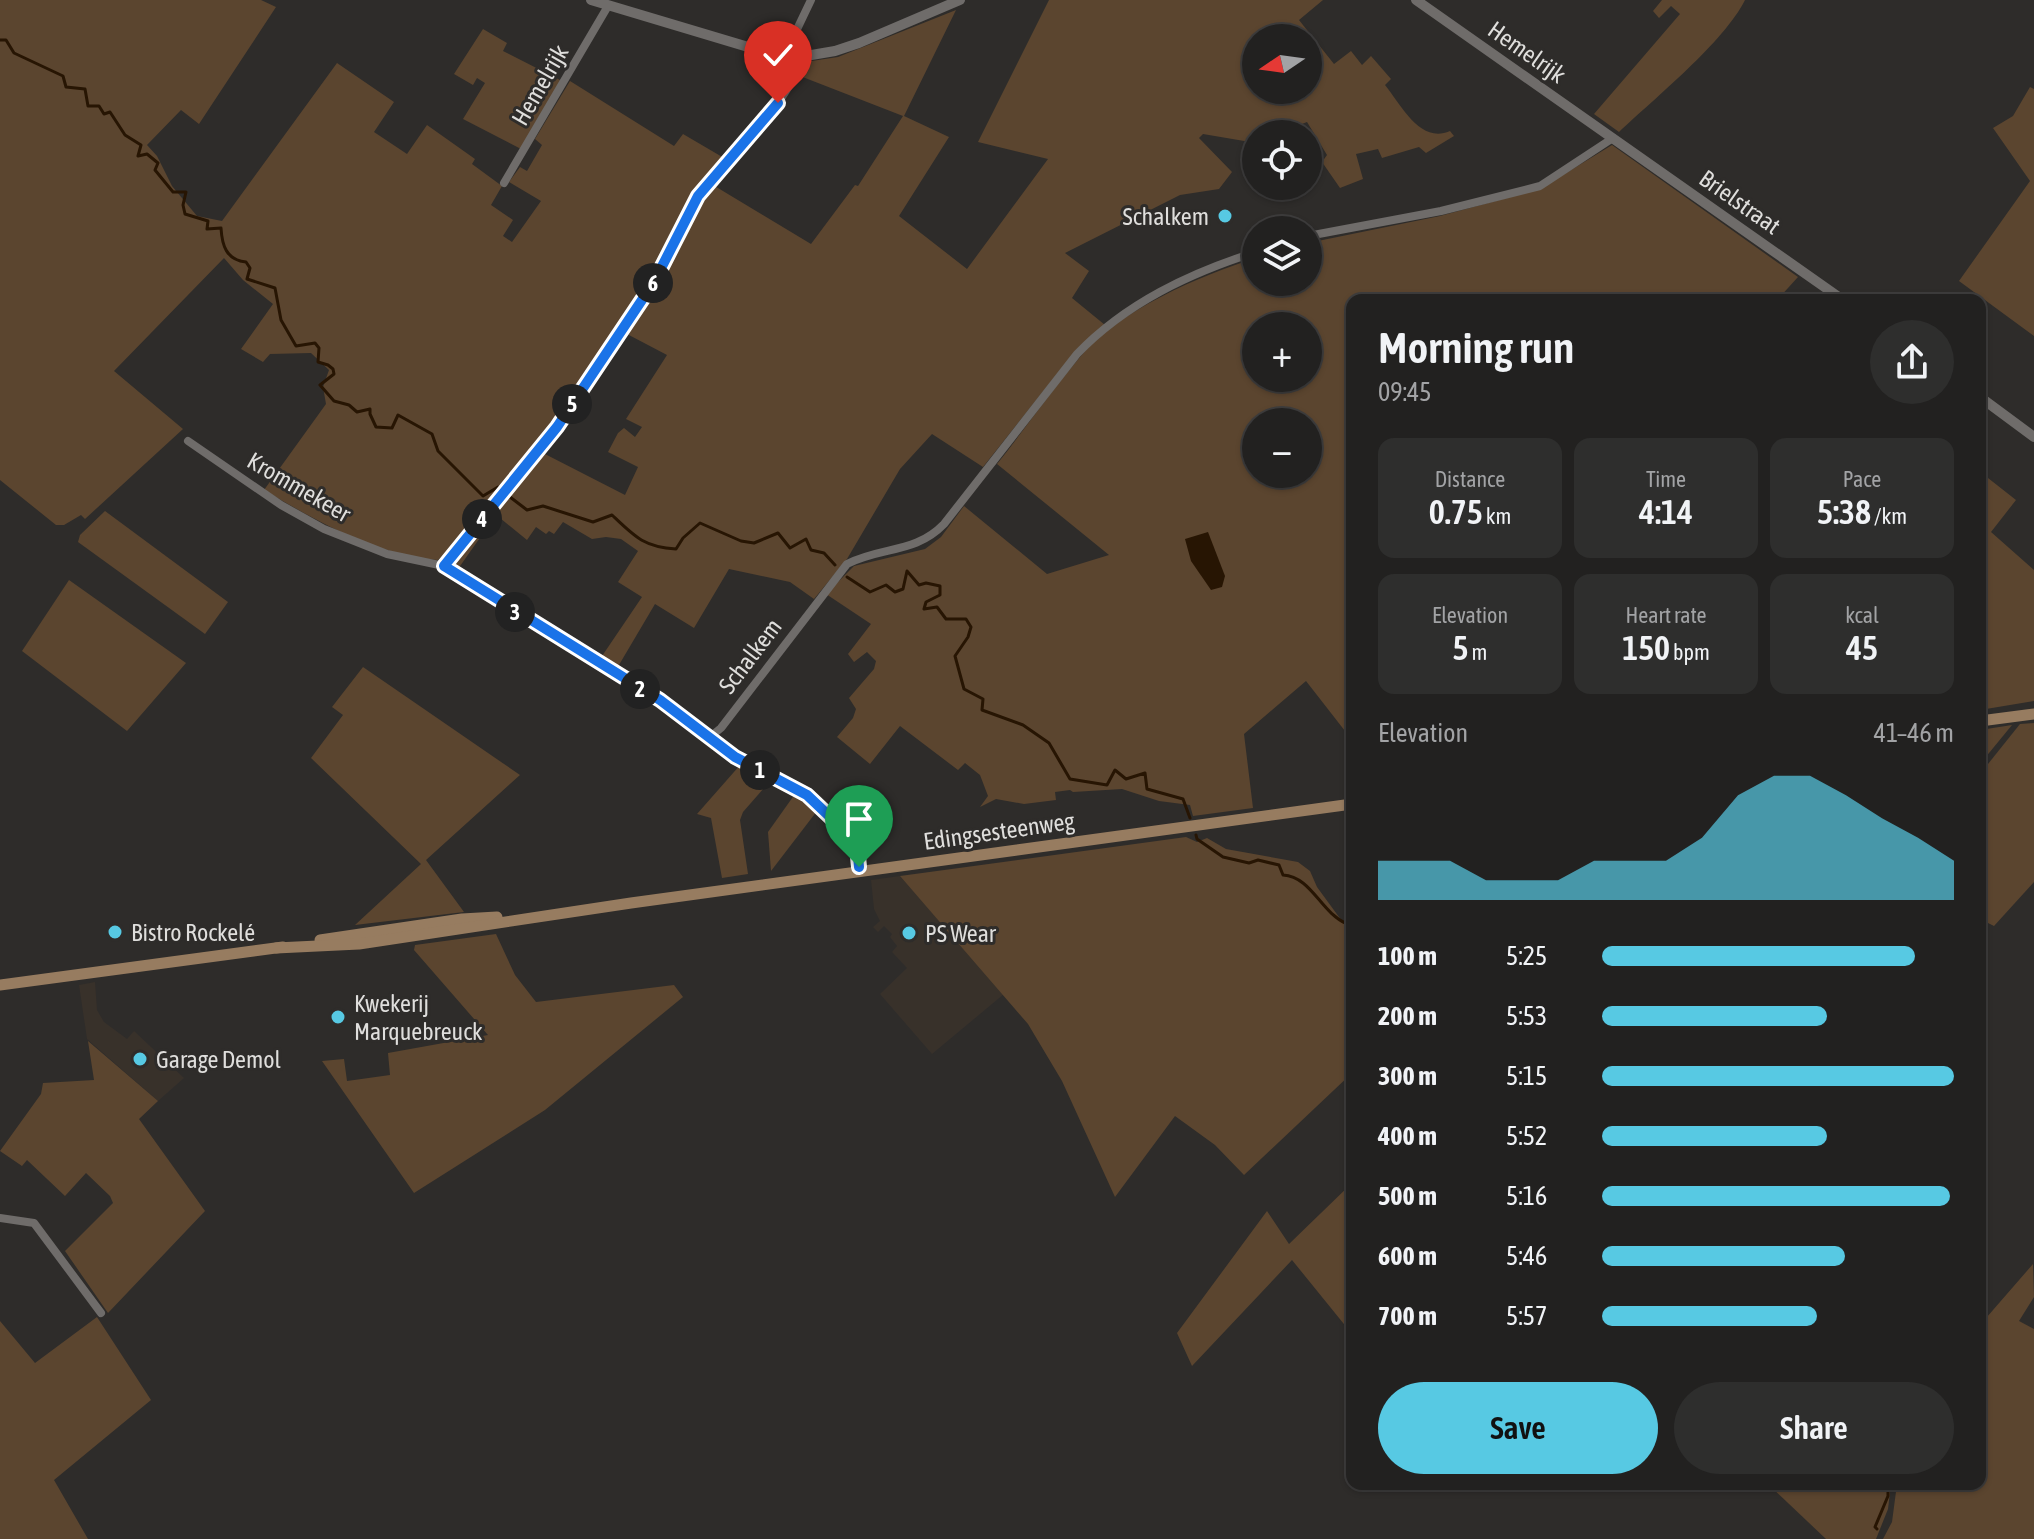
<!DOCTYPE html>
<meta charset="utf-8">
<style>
:root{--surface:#222120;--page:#2e2e2d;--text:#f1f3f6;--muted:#a2a3a5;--line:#3f3e3e;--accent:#57c9e3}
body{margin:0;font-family:"Asap Condensed",sans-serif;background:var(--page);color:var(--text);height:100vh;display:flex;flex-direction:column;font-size:30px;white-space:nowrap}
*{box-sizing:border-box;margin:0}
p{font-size:26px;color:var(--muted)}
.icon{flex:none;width:44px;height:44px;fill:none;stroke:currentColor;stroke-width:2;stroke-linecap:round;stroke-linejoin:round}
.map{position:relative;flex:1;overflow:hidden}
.drawer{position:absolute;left:1346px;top:294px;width:640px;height:1196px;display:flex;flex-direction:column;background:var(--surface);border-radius:16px;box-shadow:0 2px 6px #0004,0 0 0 2px var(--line)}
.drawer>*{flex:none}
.needle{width:52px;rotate:257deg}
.buttons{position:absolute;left:1242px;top:24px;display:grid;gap:16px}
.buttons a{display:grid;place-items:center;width:80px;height:80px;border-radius:50%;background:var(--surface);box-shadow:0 2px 6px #0004,0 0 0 2px var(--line);font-size:40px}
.pin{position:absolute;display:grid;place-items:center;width:68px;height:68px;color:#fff;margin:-82px -34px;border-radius:50% 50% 50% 0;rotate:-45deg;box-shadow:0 0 8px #0007}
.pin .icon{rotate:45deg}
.km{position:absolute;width:40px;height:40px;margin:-20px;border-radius:50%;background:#222;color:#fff;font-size:22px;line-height:40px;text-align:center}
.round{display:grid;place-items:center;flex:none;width:84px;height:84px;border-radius:42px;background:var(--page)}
.summary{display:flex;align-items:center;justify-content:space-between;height:136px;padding:0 32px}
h1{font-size:44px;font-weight:600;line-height:60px}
.metrics{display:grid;grid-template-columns:repeat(3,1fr);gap:12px;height:136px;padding:8px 32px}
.metrics div{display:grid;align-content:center;border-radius:16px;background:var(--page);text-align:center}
.metrics b{font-size:34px;font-weight:600}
.metrics small{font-size:22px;font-weight:400}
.metrics p{font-size:22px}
.chart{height:224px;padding:16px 32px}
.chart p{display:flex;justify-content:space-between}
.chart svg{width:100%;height:144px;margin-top:8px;fill:var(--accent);opacity:.7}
.primary-button{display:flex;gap:16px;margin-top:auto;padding:16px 32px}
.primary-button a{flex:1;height:92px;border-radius:48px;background:var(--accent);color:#111;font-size:32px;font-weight:600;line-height:92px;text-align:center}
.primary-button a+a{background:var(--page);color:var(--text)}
ul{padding:0 32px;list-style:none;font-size:26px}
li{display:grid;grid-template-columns:128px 96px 1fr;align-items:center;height:60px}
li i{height:20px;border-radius:10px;background:var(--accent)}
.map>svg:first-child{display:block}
.built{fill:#38312a}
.green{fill:#5b452f;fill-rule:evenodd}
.water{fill:#271503}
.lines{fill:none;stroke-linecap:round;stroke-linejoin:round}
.stream{stroke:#271503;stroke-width:3}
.minor{stroke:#6f6c6a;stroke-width:8}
.tertiary{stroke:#6f6c6a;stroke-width:10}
.secondary{stroke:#977c60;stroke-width:11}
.route-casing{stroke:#fff;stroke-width:16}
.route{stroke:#1a73e8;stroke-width:10}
.poi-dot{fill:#57c9e3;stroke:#2e2c2a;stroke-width:3}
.labels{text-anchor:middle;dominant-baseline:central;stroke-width:6;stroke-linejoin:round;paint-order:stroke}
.street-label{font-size:24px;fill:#dfdedc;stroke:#2e2c2a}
.poi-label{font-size:24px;fill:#dfdedc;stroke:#2e2c2a;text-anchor:start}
</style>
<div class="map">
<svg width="2034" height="1539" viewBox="0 0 2034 1539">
<rect width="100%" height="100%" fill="#2e2c2a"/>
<!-- built -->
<g class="built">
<path d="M 900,876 L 1004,994 L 932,1054 L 880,994 L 907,968 L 892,952 L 897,946 L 890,937 L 892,934 L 884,926 L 878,932 L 873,927 L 880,921 L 874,909 L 871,880 Z"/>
<path d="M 95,982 L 97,1010 L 104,1022 L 127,1039 L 134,1031 L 184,1078 L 158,1101 L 87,1039 L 79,985 Z"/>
</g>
<!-- green -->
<g class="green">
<path d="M 0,0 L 261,0 L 276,7 L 199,124 L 181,110 L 147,145 L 157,156 L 172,186 L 197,216 L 222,221 L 337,63 L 394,102 L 374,132 L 407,154 L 427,125 L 475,159 L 472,164 L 502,186 L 491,205 L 513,220 L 503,236 L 512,242 L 541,201 L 509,182 L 520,167 L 527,171 L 542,145 L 535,139 L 570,81 L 674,146 L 683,134 L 724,158 L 684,213 L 632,309 L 556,420 L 455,543 L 438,560 C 377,556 315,520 264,490 L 326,404 L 323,387 L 329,370 L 311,353 L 270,354 L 263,362 L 241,349 L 273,304 L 243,280 L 224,258 L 114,371 L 183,429 L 85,519 L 81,515 L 64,525 L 56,525 L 0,480 Z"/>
<path d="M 1049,0 L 1323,0 L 1299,20 L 1334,64 L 1351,51 L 1362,65 L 1371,56 L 1391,79 L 1385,85 C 1402,106 1420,144 1450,131 L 1454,136 L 1426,153 L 1419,147 L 1382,158 L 1378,149 L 1356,154 L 1363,179 L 1340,188 L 1322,162 L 1327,155 L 1307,122 L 1292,128 L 1286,119 L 1267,134 L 1256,134 L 1256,143 L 1203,134 L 1199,138 L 1232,172 L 1219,189 L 1180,195 L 1065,253 L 1089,271 L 1072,298 L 1105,325 L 1076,350 L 983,467 L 932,434 L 900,469 L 847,559 L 814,599 L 790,582 L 729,569 L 694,628 L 655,604 L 616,670 L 600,659 L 642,597 L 618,582 L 638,551 L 621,539 L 606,537 L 592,539 L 563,522 L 554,534 L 549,531 L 546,534 L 536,527 L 527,540 L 500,518 L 487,535 L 484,532 L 458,569 L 455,567 L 455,556 L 543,453 L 625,495 L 638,467 L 608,452 L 618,433 L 624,428 L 635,437 L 642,427 L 626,419 L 667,355 L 627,334 L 700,203 L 713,185 L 811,244 L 855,185 L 858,186 L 903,116 L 800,76 L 805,62 L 838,57 L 956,10 L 904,116 L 949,137 L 899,216 L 967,269 L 1048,159 L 978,142 ZM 1256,38 L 1308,38 L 1308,90 L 1256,90 Z"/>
<path d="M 1662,0 L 1745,0 C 1724,42 1655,98 1619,132 L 1594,114 L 1680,14 L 1671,6 L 1659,18 L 1653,11 Z"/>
<path d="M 483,29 L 507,43 L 503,51 L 562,81 L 521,149 L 463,119 L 485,83 L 477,78 L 473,85 L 454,74 Z"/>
<path d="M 2030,87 L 2034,89 L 2034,336 L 1959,281 L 2030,181 L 1993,128 L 2013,116 Z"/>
<path d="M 1612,145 L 1798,277 L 1777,300 L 1352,300 L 1352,740 L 1306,681 L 1244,734 L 1253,808 L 1193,816 L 1190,805 L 1159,801 L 1122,789 L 1073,792 L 1070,790 L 1055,792 L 1056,800 L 1024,804 L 996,799 L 980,807 L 988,796 L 980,775 L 965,763 L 958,770 L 900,726 L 870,764 L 837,737 L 853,718 L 856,709 L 849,698 L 874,669 L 876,661 L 867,652 L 854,662 L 848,654 L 871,624 L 826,594 L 854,566 L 925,549 L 941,537 L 964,506 L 1047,574 L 1109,555 L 997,464 C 1025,429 1051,391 1080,357 C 1119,310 1199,276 1256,258 L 1256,282 L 1308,282 L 1308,243 L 1440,216 L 1540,189 ZM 1256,326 L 1308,326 L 1308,378 L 1256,378 ZM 1256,422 L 1308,422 L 1308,474 L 1256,474 Z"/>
<path d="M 1988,478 L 2016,500 L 1991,532 L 2034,570 L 2034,701 L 1980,710 L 1980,487 Z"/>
<path d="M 105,511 L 228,602 L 205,634 L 78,542 L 80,535 Z"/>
<path d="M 69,580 L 186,663 L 127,731 L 22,651 Z"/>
<path d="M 363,667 L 520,775 L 426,860 L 464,912 L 355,925 L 421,864 L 311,758 L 343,715 L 332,707 Z"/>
<path d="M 2034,723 L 2034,882 L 1994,926 L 1980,919 L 1980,774 L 2020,724 Z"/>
<path d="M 2012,725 L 1980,764 L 1980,730 Z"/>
<path d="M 741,764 L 771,780 L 743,812 L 740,820 L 748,874 L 722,878 L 711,818 L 697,814 Z"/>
<path d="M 795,794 L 817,811 L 771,871 L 768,832 Z"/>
<path d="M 1186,837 L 1197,842 L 1207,838 L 1226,849 L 1298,862 L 1310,871 L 1317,887 L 1347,928 L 1352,925 L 1352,1073 L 1244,1175 L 1215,1145 L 1175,1116 L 1115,1197 L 1062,1081 L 1028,1024 L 900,876 Z"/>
<path d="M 496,934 L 515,975 L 536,1002 L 674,985 L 683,997 L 545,1110 L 414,1193 L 322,1061 L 344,1059 L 347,1081 L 390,1075 L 388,1053 L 488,1035 L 414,950 L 415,945 Z"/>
<path d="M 88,1041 L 158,1101 L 139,1119 L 205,1211 L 108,1313 L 65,1251 L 113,1203 L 110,1196 L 86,1173 L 65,1196 L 27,1160 L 22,1166 L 0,1151 L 41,1094 L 43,1083 L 94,1080 Z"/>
<path d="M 1352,1183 L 1352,1334 L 1292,1260 L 1192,1366 L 1177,1333 L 1267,1211 L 1289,1244 Z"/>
<path d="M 2033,1264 L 2034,1297 L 2019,1321 L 2034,1329 L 2034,1539 L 1883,1539 L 1892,1522 L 1897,1484 L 1980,1484 L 1980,1325 Z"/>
<path d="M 97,1317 L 151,1400 L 54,1480 L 88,1539 L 0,1539 L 0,1321 L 35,1363 Z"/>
<path d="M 1768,1484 L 1891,1484 L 1888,1509 L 1876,1539 L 1826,1539 Z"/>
</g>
<!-- water -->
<path class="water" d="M 1208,532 L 1225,576 L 1222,587 L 1211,590 L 1191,561 L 1185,539 Z"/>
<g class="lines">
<!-- stream -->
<g class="stream">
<path d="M 0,40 L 6,40 L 14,53 L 63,76 L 66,87 L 85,89 L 88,106 L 99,106 L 104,114 L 110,112 L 125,135 L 141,145 L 138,156 L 147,154 L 158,163 L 155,170 L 173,192 L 186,192 L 183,205 L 185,214 L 208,221 L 207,229 L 221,228 C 222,245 226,260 246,262 L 250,268 L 247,279 L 275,288 L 281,320 L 296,346 L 315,343 L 319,348 L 318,362 L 328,365 L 333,369 L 334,374 L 320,385 L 334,401 L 349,405 L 357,412 L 370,409 L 370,414 L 376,427 L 392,428 L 398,415 L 432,434 L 438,451 L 483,496 L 498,487"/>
<path d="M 510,497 L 527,510 L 543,506 L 593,522 L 612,515 C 635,537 644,547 676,549 L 683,538 L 700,523 L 741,541 L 754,543 L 778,533 L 790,548 L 806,539 L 811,550 L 824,553 L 835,565"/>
<path d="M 847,577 L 870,592 L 886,585 L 895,592 L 903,589 L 907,571 L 919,585 L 926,583 L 940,586 L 940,595 L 926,602 L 924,609 L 937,607 L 946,619 L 966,619 L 971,627 L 968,637 L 955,656 L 964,689 L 983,699 L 982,710 L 1023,725 L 1049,743 L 1070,779 L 1107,785 L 1115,770 L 1126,779 L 1145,773 L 1147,789 L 1183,799 L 1190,818"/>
<path d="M 1196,835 L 1197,839 L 1223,857 L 1249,863 L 1258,860 L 1279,865 L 1283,875 C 1312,877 1320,912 1347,924 L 1352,937"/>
<path d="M 1877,1529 L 1875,1527 L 1888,1496 L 1888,1484"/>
</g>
<!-- minor -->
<g class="minor">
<path d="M 504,183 L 608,6"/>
<path d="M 1308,236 L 1441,211 L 1540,186 L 1613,138"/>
<path d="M 188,441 L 281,505 L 324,529 L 387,554 L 444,566 L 660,700 L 735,757 L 807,795 L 846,832 L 857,846 L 859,872"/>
<path d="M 444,566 L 557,427 L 654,282 L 698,196 L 778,103 L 791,83 L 793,72 L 788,59 L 789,46 L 811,0"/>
<path d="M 710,737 L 721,728 L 847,564 C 882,546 915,554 944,524 L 1077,354 C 1126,303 1190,273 1256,252"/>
<path d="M 0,1218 L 34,1223 L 101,1313"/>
</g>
<!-- tertiary -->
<g class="tertiary">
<path d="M 591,0 L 788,59 L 835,51 L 859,43 L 960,0"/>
<path d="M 1416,0 L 1843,300"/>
<path d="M 1980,397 L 2034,437"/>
</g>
<!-- secondary -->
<g class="secondary">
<path d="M 1980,721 L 2034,714"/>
<path d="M 320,940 L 462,919 L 497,917"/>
<path d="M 276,948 L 359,944 L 631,903 L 1352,804"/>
<path d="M 0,985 L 283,947"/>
</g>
</g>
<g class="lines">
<!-- route casing -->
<g class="route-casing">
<path id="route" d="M 778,103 L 698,196 L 654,282 L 557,427 L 444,566 L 660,700 L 735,757 L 807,795 L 846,832 L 857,846 L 859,867"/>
</g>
<!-- route -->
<use href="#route" class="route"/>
</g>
<!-- markers -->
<g class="poi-dot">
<circle cx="1225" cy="216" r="8"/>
<circle cx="115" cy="932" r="8"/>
<circle cx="909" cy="933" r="8"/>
<circle cx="338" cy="1017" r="8"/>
<circle cx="140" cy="1059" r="8"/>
</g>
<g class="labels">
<!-- street labels -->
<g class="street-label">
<text transform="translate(1527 52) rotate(35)">Hemelrijk</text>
<text transform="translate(540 85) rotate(-60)">Hemelrijk</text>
<text transform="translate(1740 202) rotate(35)">Brielstraat</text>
<text transform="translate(299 487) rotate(30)">Krommekeer</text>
<text transform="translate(750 656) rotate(-53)">Schalkem</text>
<text transform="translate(999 831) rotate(-8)">Edingsesteenweg</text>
</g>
<!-- poi labels -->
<g class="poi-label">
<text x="1209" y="216" text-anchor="end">Schalkem</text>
<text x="131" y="932">Bistro Rockelé</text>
<text x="925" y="933">PS Wear</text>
<text x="354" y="1003">Kwekerij<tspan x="354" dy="28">Marquebreuck</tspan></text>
<text x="156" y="1059">Garage Demol</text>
</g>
</g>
</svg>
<div class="buttons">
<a><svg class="needle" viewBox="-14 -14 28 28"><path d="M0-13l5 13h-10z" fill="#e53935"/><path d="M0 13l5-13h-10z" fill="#a2a3a5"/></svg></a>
<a><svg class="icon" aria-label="locate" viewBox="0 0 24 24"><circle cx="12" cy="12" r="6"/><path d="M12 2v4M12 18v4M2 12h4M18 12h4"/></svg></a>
<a><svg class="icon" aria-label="layers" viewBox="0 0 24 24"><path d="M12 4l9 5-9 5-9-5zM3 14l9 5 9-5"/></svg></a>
<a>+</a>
<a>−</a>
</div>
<div class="pin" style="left:859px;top:867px;background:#1e9e55"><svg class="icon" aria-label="arrive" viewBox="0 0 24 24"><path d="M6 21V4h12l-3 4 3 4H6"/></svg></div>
<div class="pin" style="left:778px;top:103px;background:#d93025"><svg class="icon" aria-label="check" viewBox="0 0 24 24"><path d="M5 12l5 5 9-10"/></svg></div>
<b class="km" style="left:760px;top:770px">1</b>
<b class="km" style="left:640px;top:689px">2</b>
<b class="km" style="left:515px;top:612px">3</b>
<b class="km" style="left:482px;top:519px">4</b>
<b class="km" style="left:572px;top:404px">5</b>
<b class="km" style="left:653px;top:283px">6</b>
<section class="drawer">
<div class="summary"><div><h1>Morning run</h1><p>09:45</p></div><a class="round"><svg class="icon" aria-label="share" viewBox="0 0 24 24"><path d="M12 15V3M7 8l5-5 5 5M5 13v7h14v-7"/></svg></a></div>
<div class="metrics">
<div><p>Distance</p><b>0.75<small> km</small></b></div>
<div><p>Time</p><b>4:14</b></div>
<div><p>Pace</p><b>5:38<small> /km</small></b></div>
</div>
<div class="metrics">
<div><p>Elevation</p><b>5<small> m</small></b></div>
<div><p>Heart rate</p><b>150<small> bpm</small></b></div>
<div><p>kcal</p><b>45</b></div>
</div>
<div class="chart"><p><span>Elevation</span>41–46 m</p>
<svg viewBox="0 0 160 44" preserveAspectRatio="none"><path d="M0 44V32L10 32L20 32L30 38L40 38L50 38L60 32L70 32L80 32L90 25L100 12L110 6L120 6L130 12L140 19L150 25L160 32V44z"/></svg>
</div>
<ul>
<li><b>100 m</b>5:25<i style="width:89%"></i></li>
<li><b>200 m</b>5:53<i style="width:64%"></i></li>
<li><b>300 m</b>5:15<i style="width:100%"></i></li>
<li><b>400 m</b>5:52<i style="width:64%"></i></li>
<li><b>500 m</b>5:16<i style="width:99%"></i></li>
<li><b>600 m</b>5:46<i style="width:69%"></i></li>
<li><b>700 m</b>5:57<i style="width:61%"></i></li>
</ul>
<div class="primary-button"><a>Save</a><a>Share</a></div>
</section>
</div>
